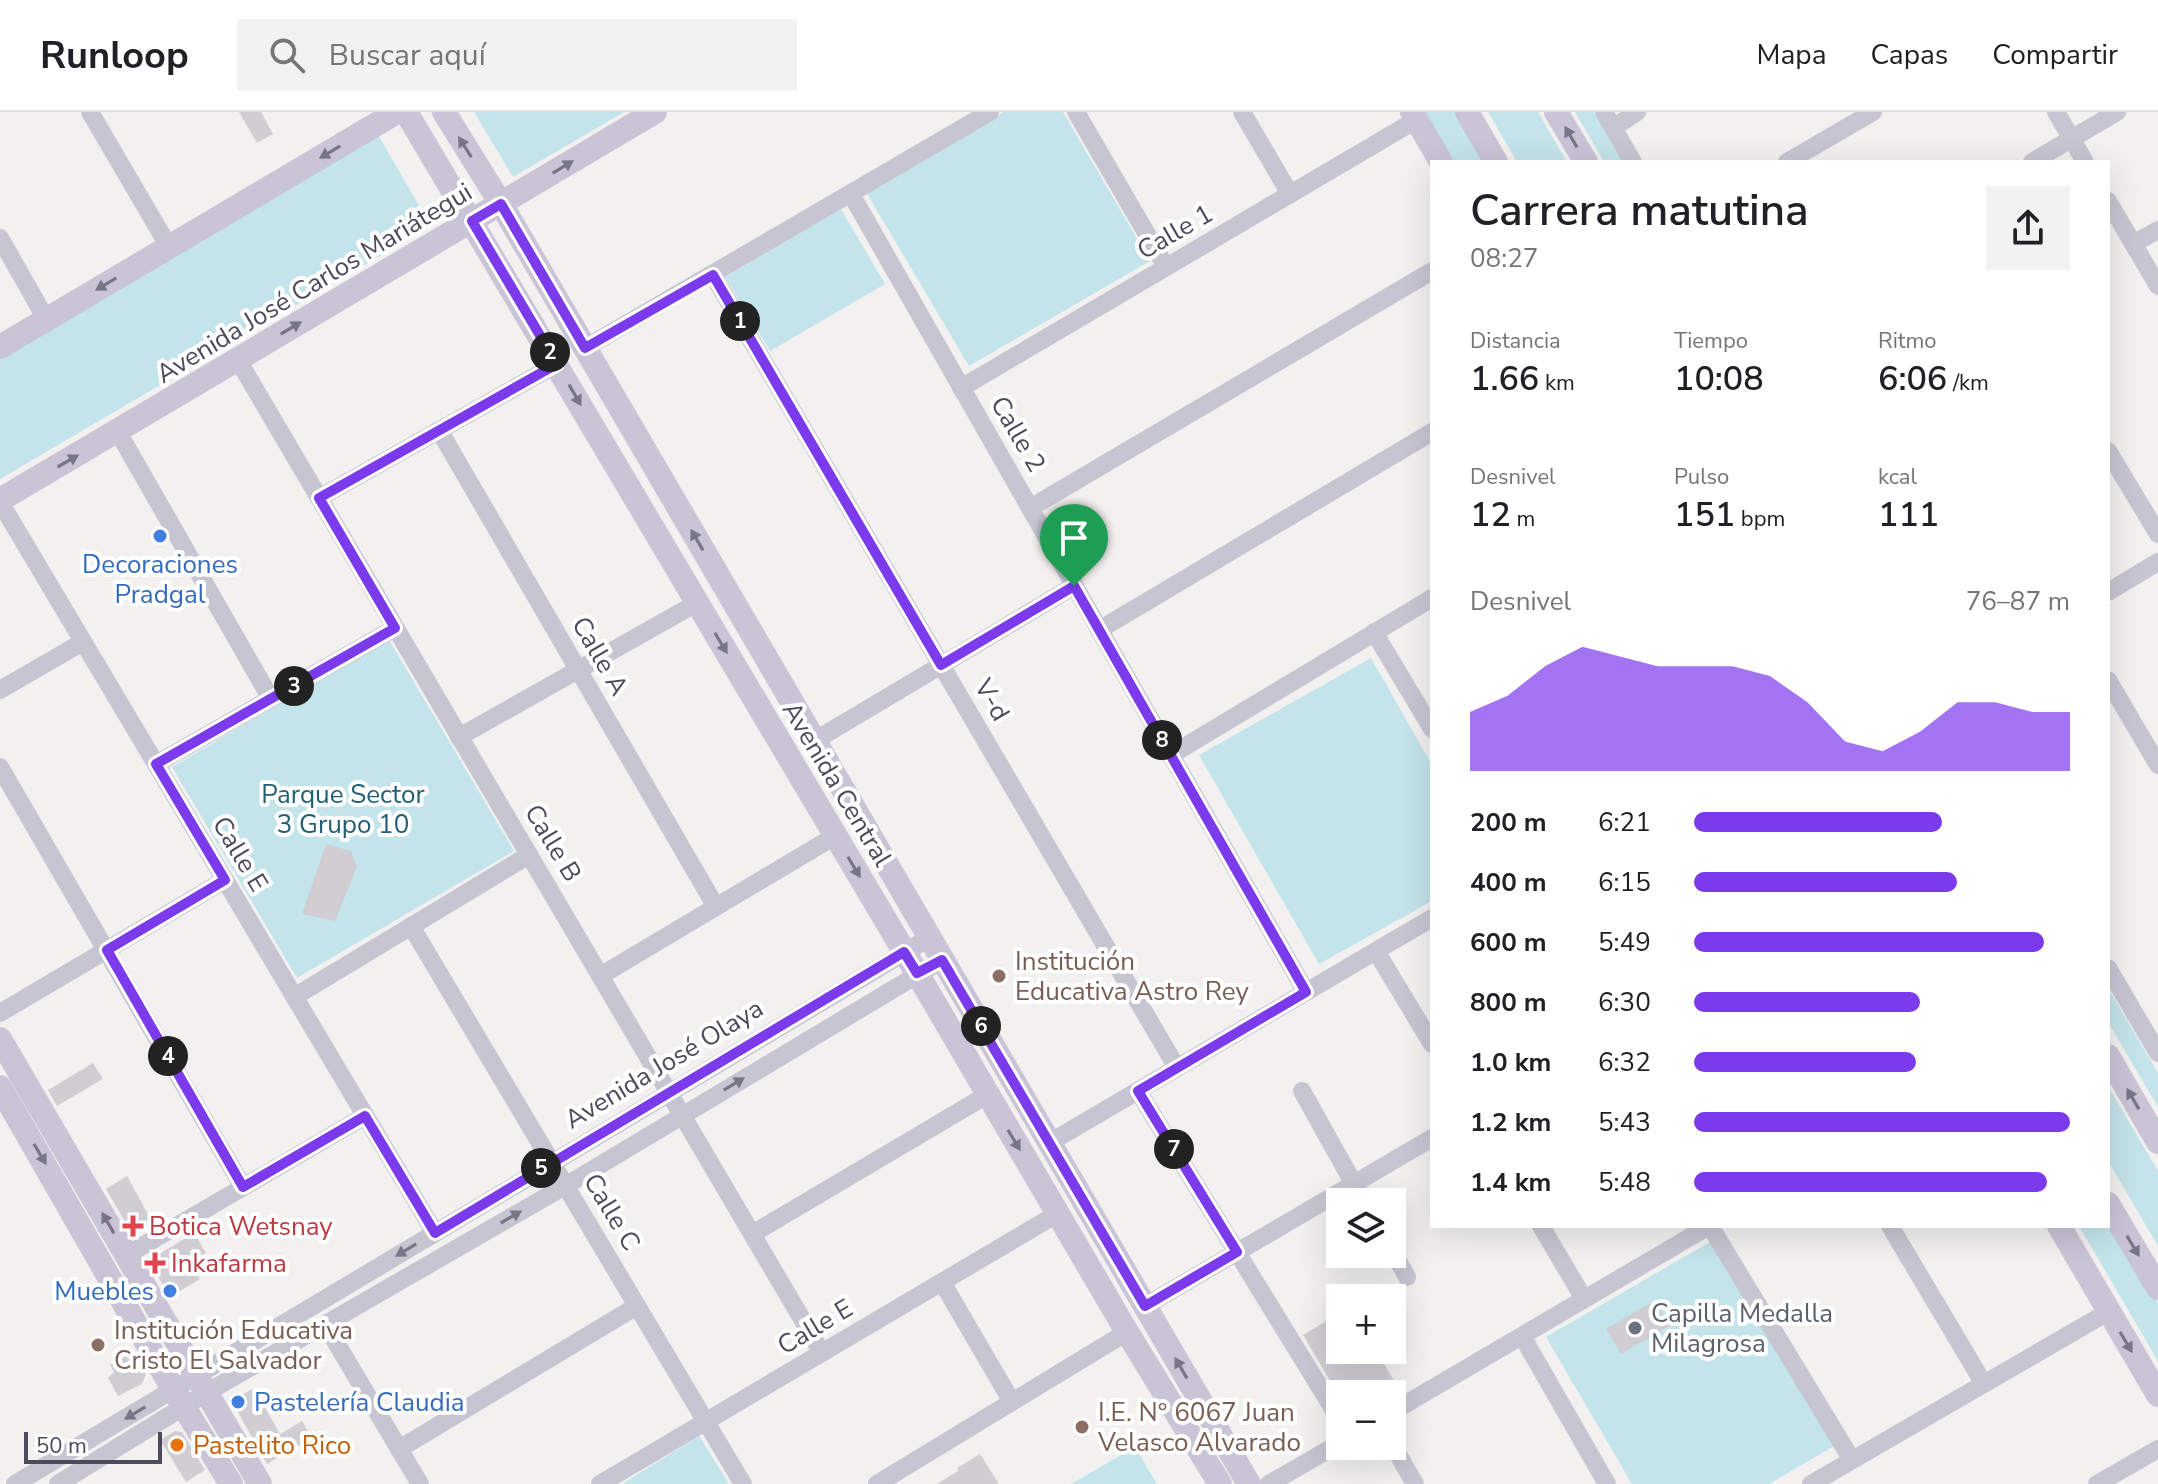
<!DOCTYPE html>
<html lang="es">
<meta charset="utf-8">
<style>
:root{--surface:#fff;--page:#f2f2f2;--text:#202124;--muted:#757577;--line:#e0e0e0;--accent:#7c3aed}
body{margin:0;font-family:"Nunito Sans",sans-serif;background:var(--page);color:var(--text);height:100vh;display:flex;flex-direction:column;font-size:30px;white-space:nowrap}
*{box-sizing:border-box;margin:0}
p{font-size:26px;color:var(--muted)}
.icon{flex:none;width:44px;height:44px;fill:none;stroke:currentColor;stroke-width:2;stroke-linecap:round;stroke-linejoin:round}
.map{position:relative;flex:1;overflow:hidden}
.panel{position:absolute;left:1430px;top:48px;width:680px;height:1068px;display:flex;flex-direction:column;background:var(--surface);border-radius:0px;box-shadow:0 8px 32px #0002}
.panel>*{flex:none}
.fabs{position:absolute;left:1326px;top:1076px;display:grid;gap:16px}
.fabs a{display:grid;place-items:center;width:80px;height:80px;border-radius:0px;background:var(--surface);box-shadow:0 8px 32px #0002;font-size:40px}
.scale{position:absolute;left:24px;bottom:20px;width:138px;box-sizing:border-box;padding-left:8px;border:4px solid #4d4a5b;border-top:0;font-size:22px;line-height:28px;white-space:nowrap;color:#4d4a5b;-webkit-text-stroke:6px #fff;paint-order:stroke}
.pin{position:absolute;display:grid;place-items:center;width:68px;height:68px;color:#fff;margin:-82px -34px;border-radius:50% 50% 50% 0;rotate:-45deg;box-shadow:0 0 8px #0007}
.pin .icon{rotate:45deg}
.km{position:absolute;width:40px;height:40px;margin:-20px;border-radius:50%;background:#222;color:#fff;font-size:22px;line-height:40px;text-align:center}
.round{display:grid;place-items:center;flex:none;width:84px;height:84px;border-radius:0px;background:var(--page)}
.overview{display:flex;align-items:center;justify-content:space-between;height:136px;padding:0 40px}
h1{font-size:44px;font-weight:600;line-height:60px}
.metrics{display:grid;grid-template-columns:repeat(3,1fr);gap:12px;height:136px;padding:8px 40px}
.metrics div{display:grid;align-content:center}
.metrics b{font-size:34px;font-weight:600}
.metrics small{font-size:22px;font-weight:400}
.metrics p{font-size:22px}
.chart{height:224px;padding:16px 40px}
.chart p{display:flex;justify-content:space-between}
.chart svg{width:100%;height:144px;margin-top:8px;fill:var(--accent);opacity:.7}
ul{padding:0 40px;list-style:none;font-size:26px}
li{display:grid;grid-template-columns:128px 96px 1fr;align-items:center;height:60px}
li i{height:20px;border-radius:10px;background:var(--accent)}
header{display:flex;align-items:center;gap:48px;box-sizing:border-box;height:112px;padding:0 40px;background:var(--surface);border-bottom:2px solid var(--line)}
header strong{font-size:38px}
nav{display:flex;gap:44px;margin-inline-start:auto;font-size:28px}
.search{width:560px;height:72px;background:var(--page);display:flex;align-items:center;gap:20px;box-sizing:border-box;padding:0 28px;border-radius:0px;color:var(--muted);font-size:30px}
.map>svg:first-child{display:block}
.green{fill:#c3e4ea}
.building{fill:#d0ced3}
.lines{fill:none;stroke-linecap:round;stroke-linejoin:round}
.street{stroke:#c7c5d2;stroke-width:18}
.secondary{stroke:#c9c4d6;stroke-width:24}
.oneway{fill:#787586}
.oneway2{fill:#787585}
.route-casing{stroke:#fff;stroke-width:16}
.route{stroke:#7c3aed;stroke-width:10}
.shop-dot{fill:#3f7fe0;stroke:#fff;stroke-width:3}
.education-dot{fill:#8d6e63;stroke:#fff;stroke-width:3}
.health-dot{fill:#e0444e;stroke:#fff;stroke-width:3}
.worship-dot{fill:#6b7280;stroke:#fff;stroke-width:3}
.food-dot{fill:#e8710a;stroke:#fff;stroke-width:3}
.labels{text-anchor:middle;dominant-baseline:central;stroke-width:8;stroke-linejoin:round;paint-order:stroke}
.street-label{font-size:26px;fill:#4d4a5b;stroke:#fff}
.shop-label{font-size:26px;fill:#366cbe;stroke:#fff}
.park-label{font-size:26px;fill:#225f74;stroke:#fff}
.education-label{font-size:26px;fill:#785e54;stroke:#fff;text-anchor:start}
.health-label{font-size:26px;fill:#be3a42;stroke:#fff;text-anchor:start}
.worship-label{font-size:26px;fill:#5b616d;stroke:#fff;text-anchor:start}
.food-label{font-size:26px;fill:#c56008;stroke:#fff;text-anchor:start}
</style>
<header>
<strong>Runloop</strong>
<div class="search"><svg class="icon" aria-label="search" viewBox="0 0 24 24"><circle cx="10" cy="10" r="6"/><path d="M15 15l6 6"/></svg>Buscar aquí</div>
<nav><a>Mapa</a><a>Capas</a><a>Compartir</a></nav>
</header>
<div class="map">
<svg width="2158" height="1372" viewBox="0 0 2158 1372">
<rect width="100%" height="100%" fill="#f2f1f0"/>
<!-- green -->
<g class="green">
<path d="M 474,0 L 624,0 L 513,65 Z"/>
<path d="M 1004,0 L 1063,0 L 1150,149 L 969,254 L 866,80 Z"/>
<path d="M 1425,0 L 1456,0 L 1486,50 L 1454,50 Z"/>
<path d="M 1488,0 L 1538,0 L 1567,50 L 1517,50 Z"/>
<path d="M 1575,0 L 1594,0 L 1623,50 L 1604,50 Z"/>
<path d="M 378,23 L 431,114 L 0,367 L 0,245 Z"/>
<path d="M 841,97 L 885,172 L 770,239 L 725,165 Z"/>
<path d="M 389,528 L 514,739 L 297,866 L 172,655 Z"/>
<path d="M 1371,546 L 1432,653 L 1432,789 L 1319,852 L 1199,643 Z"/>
<path d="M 2108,876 L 2158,961 L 2158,995 L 2108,910 Z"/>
<path d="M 2108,974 L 2158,1059 L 2158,1134 L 2108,1049 Z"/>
<path d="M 2108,1107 L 2158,1192 L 2158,1249 L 2079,1114 L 2108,1114 Z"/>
<path d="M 1715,1127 L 1836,1333 L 1769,1372 L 1632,1372 L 1546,1225 Z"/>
<path d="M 699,1324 L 729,1372 L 622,1372 Z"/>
<path d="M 1135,1335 L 1157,1372 L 1071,1372 Z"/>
</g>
<!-- building -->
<g class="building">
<path d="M 239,0 L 261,0 L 273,22 L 257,31 Z"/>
<path d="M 326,732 L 351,739 L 357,755 L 335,809 L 302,802 Z"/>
<path d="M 93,951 L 103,967 L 57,994 L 48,978 Z"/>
<path d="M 127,1064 L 153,1111 L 138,1120 L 128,1115 L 106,1077 Z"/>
<path d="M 194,1121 L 206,1141 L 190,1150 L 200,1167 L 170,1185 L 152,1154 L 153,1146 Z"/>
<path d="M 1654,1189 L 1669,1214 L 1621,1242 L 1606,1217 Z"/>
<path d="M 1340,1201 L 1340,1238 L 1376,1238 L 1401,1281 L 1338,1282 L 1303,1223 Z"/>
<path d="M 133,1240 L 146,1262 L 142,1272 L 118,1284 L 108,1266 L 114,1260 L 110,1253 Z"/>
<path d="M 254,1276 L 280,1322 L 302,1309 L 312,1326 L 267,1352 L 235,1295 L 235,1287 Z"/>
<path d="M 175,1319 L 182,1320 L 205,1358 L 186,1370 L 160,1328 Z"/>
<path d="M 980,1342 L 999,1372 L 937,1372 L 958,1359 L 957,1356 Z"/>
</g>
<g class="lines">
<!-- street -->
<g class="street">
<path d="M 90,0 L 169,135"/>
<path d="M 1076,0 L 1166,155"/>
<path d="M 1242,0 L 1290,82"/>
<path d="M 1604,0 L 1633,50"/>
<path d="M 2056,0 L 2085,50"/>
<path d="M 1613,16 L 1637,0"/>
<path d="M 1787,50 L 1873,0"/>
<path d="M 2032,50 L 2117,0"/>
<path d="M 851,82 L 1306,880"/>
<path d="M 2108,89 L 2158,174"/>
<path d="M 0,126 L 46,207"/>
<path d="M 2133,132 L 2158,118"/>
<path d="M 713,163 L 1177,956"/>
<path d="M 585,236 L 990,0"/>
<path d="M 238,248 L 822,1241"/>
<path d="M 961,276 L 1416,8"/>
<path d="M 439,318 L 716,795"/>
<path d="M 118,320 L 271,587"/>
<path d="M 2108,339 L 2158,422"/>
<path d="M 319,386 L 557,252"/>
<path d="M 0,390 L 435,1121"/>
<path d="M 1030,396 L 1432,159"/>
<path d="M 2108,480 L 2158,450"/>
<path d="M 1099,518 L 1432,320"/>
<path d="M 1374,520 L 1432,617"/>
<path d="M 2108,568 L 2158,653"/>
<path d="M 0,578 L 83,530"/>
<path d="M 459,625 L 697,491"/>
<path d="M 814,629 L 1074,474"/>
<path d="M 1171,643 L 1432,486"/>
<path d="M 156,652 L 395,516"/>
<path d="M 0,655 L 243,1075"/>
<path d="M 411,814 L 743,1372"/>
<path d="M 1376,839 L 1432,932"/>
<path d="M 2108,856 L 2158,941"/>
<path d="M 600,864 L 835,724"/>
<path d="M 294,885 L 529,743"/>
<path d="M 0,901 L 225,768"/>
<path d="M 1138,979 L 1340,1308"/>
<path d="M 1302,979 L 1364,1090"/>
<path d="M 1049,1031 L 1432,806"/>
<path d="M 1541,1114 L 1584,1187"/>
<path d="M 1710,1114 L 1852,1348"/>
<path d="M 1890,1114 L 1984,1272"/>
<path d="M 752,1122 L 987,983"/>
<path d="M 1392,1138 L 1407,1165"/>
<path d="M 127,1143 L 365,1004"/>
<path d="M 942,1170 L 1012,1290"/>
<path d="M 1145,1194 L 1432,1026"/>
<path d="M 325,1212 L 420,1372"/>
<path d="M 1522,1224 L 1607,1372"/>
<path d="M 1392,1300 L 1709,1114"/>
<path d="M 1392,1332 L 1415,1372"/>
<path d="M 399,1337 L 637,1194"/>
<path d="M 15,1372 L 929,826"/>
<path d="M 58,1372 L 206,1281 L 565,1074 L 942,848"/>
<path d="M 600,1372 L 1057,1102"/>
<path d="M 877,1372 L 1127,1220"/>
<path d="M 1269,1372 L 1340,1331"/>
<path d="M 1811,1372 L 2108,1200"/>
<path d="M 2097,1372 L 2158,1337"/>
</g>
<!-- secondary -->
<g class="secondary">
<path d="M 406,0 L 917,861 L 1127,1220 L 1220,1372"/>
<path d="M 444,0 L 501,92 L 1249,1372"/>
<path d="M 1412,0 L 1441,50"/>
<path d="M 1467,0 L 1496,50"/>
<path d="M 1556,0 L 1586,50"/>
<path d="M 0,235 L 397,0"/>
<path d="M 0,388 L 655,0"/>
<path d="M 0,927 L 260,1372"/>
<path d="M 2108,944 L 2158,1030"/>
<path d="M 0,975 L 173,1277 L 231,1372"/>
<path d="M 2108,1092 L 2158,1176"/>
<path d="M 2059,1114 L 2158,1283"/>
</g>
</g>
<!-- one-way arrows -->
<defs><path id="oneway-solid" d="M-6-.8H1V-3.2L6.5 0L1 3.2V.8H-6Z" transform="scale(2)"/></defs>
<g class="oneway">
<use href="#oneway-solid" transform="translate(1571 25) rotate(-120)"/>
<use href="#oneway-solid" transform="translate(465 35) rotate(-122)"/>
<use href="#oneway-solid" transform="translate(330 40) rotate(149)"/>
<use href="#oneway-solid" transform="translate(563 55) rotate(-31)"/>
<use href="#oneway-solid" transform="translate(106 172) rotate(149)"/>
<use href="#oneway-solid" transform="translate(291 216) rotate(-31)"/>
<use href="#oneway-solid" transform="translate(575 283) rotate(60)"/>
<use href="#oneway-solid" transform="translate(68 349) rotate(-30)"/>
<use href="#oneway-solid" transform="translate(697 428) rotate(-120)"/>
<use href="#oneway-solid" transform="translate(721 531) rotate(59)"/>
<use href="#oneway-solid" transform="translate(854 755) rotate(59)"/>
<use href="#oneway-solid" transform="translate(2133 987) rotate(-120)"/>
<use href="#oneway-solid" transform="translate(1014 1028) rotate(59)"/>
<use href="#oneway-solid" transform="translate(40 1042) rotate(59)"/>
<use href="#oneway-solid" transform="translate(108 1111) rotate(-120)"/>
<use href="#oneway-solid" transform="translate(2133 1134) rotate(59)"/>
<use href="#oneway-solid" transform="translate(2126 1230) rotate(59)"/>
<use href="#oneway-solid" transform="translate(1181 1256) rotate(-120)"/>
</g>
<g class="oneway2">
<use href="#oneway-solid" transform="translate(734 972) rotate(-31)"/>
<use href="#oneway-solid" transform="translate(511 1105) rotate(-30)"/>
<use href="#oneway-solid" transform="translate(406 1138) rotate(149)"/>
<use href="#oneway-solid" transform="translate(135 1301) rotate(149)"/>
</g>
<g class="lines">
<!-- route casing -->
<g class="route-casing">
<path id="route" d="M 501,92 L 585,236 L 713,163 L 941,553 L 1074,474 L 1306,880 L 1138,979 L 1237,1140 L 1145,1194 L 942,848 L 917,861 L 904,840 L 435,1121 L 365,1004 L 243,1075 L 107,838 L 225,768 L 156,652 L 395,516 L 319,386 L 557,252 L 472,109 Z"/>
</g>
<!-- route -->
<use href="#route" class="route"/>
</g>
<!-- markers -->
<g class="shop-dot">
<circle cx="160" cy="424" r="8"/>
<circle cx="170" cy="1179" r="8"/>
<circle cx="238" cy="1290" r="8"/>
</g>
<g class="education-dot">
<circle cx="999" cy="864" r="8"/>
<circle cx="98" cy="1233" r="8"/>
<circle cx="1082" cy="1315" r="8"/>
</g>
<g class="health-dot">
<path d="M129 1102h8v8h8v8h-8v8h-8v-8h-8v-8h8z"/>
<path d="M151 1139h8v8h8v8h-8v8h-8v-8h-8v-8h8z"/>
</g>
<circle class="worship-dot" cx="1635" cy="1216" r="8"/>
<circle class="food-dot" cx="177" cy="1333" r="8"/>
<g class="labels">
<!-- street labels -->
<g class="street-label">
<text transform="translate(1175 120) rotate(-30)">Calle 1</text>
<text transform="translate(314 171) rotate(-31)">Avenida José Carlos Mariátegui</text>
<text transform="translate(1018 322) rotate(60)">Calle 2</text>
<text transform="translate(600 544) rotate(60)">Calle A</text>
<text transform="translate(992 588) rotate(60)">V-d</text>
<text transform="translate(837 672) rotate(59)">Avenida Central</text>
<text transform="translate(553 731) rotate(59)">Calle B</text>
<text transform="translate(240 742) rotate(59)">Calle E</text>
<text transform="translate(664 952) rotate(-31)">Avenida José Olaya</text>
<text transform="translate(612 1100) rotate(59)">Calle C</text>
<text transform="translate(815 1215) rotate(-31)">Calle E</text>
</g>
<!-- shop labels -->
<g class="shop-label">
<text x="160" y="452">Decoraciones<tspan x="160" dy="30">Pradgal</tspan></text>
<text x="154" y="1179" text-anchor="end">Muebles</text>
<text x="254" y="1290" text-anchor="start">Pastelería Claudia</text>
</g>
<!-- park labels -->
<g class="park-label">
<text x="343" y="682">Parque Sector<tspan x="343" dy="30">3 Grupo 10</tspan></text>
</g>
<!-- education labels -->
<g class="education-label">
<text x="1015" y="849">Institución<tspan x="1015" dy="30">Educativa Astro Rey</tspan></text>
<text x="114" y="1218">Institución Educativa<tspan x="114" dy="30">Cristo El Salvador</tspan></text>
<text x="1098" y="1300">I.E. N° 6067 Juan<tspan x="1098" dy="30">Velasco Alvarado</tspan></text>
</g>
<!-- health labels -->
<g class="health-label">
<text x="149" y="1114">Botica Wetsnay</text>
<text x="171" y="1151">Inkafarma</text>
</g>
<!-- worship labels -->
<g class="worship-label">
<text x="1651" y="1201">Capilla Medalla<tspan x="1651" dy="30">Milagrosa</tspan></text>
</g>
<!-- food labels -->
<g class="food-label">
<text x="193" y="1333">Pastelito Rico</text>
</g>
</g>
</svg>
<div class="fabs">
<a><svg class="icon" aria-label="layers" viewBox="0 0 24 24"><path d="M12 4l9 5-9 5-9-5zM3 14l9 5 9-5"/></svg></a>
<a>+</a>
<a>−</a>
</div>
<div class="scale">50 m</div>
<div class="pin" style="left:1074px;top:474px;background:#1e9e55"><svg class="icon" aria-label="arrive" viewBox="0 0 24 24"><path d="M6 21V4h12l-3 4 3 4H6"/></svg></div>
<b class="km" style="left:740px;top:209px">1</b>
<b class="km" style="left:550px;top:240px">2</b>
<b class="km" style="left:294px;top:574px">3</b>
<b class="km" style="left:168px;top:944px">4</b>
<b class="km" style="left:541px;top:1056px">5</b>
<b class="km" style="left:981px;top:914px">6</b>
<b class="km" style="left:1174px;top:1037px">7</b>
<b class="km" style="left:1162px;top:628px">8</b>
<section class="panel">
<div class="overview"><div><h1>Carrera matutina</h1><p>08:27</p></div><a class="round"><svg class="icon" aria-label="share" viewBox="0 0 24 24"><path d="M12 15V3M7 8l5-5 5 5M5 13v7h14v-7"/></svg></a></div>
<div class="metrics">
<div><p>Distancia</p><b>1.66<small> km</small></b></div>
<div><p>Tiempo</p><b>10:08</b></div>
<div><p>Ritmo</p><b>6:06<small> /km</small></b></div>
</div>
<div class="metrics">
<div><p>Desnivel</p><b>12<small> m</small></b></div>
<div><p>Pulso</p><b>151<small> bpm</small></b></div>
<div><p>kcal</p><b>111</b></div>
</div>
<div class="chart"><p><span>Desnivel</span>76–87 m</p>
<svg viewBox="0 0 160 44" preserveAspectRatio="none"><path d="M0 44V26L10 21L20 12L30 6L40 9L50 12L60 12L70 12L80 15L90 23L100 35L110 38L120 32L130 23L140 23L150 26L160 26V44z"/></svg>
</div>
<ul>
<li><b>200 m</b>6:21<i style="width:66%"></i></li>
<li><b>400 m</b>6:15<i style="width:70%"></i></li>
<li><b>600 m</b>5:49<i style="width:93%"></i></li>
<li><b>800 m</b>6:30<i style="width:60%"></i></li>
<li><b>1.0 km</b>6:32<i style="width:59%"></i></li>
<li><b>1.2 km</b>5:43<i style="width:100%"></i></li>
<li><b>1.4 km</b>5:48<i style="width:94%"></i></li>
</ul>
</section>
</div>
